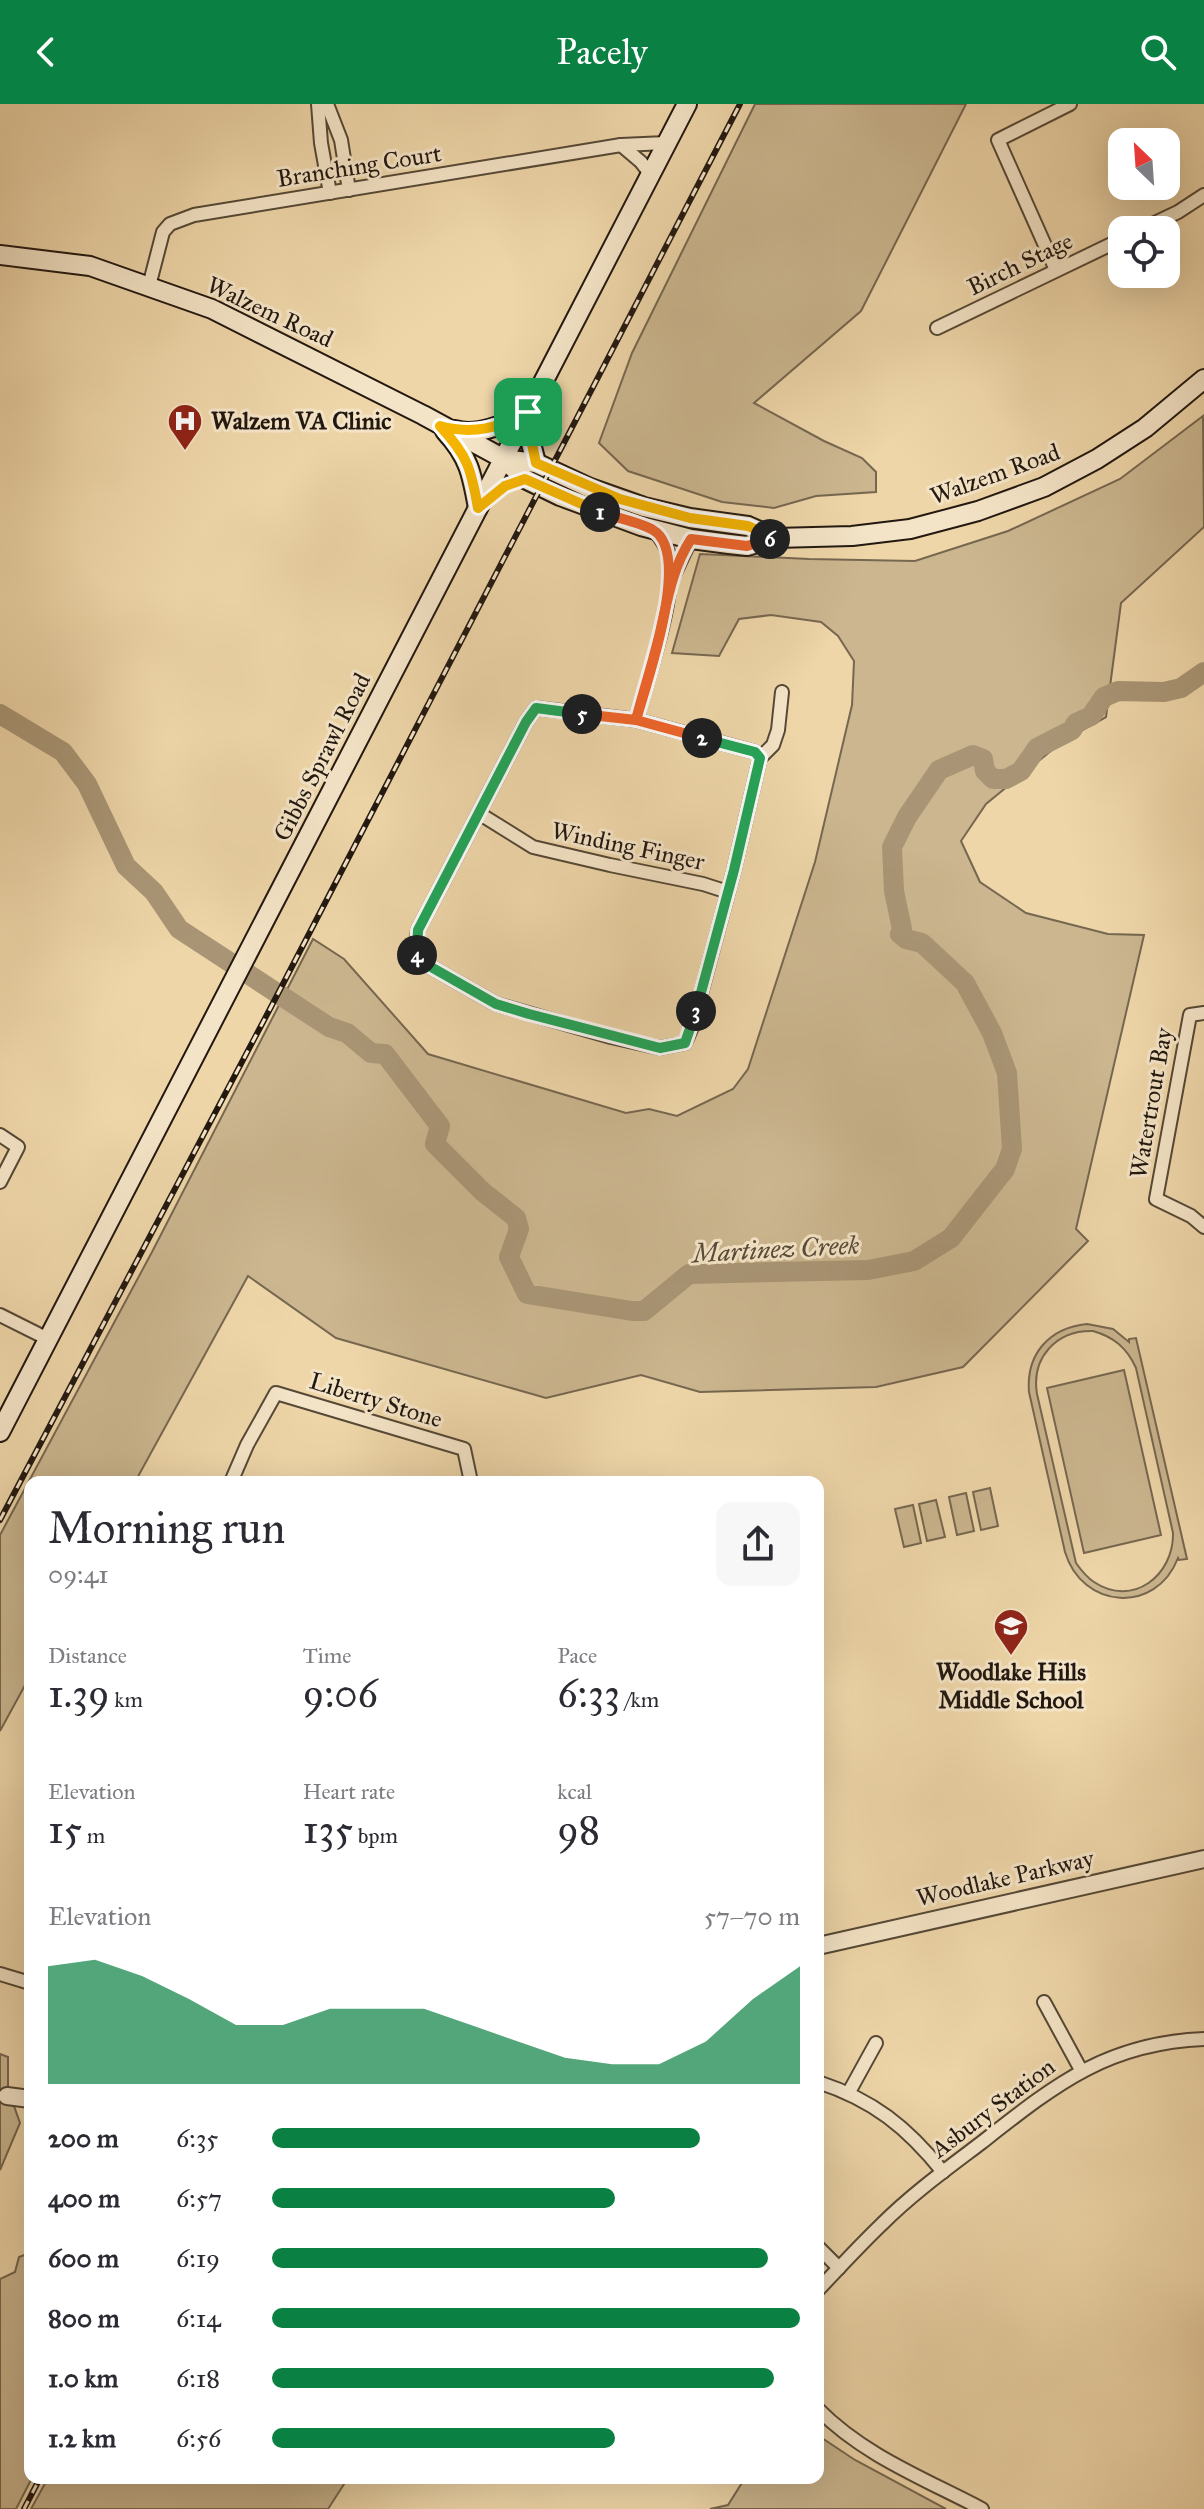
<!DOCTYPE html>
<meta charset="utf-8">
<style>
:root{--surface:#fff;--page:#f7f7f7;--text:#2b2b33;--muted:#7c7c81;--accent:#0b8043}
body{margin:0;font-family:"IM FELL Great Primer",serif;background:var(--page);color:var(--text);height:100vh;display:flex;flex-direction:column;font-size:30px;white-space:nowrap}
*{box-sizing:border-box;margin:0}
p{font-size:26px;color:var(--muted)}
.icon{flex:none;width:44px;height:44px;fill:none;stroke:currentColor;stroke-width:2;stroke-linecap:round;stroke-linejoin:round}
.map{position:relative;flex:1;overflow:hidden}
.sheet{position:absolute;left:24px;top:1372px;width:800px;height:1008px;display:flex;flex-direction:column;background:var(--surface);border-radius:16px;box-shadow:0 8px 32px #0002}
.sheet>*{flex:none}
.needle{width:52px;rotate:335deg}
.buttons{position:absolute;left:1108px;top:24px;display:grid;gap:16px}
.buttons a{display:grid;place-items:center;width:72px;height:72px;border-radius:16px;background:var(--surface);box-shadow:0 8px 32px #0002;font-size:40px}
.pin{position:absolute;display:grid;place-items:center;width:68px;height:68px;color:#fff;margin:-34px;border-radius:16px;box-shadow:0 4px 12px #0006}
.km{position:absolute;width:40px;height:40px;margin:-20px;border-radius:50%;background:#222;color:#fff;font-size:22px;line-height:40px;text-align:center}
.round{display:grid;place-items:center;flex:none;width:84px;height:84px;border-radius:16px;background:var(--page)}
.headline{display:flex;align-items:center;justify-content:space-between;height:136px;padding:0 24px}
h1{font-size:44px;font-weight:600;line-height:60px}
.metrics{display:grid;grid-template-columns:repeat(3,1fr);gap:12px;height:136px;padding:8px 24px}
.metrics div{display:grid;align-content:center}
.metrics b{font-size:40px;font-weight:600}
.metrics small{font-size:22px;font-weight:400}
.metrics p{font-size:22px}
.chart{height:224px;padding:16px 24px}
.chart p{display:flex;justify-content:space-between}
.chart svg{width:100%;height:144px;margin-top:8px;fill:var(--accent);opacity:.7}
ul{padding:0 24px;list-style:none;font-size:26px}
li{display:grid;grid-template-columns:128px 96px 1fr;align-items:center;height:60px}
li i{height:20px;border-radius:10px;background:var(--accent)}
header{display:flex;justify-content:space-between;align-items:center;height:104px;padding:0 24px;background:var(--accent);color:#fff;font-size:36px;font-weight:600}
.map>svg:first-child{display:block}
.green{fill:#cbb68f;stroke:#766750;stroke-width:2;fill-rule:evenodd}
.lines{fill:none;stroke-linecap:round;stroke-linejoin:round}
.river{stroke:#a99575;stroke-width:20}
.minor-casing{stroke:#554836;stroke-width:16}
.tertiary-casing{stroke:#554836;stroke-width:20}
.secondary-casing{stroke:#221810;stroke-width:22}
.minor{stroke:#f4e4c7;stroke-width:12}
.tertiary{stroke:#f4e4c7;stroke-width:16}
.secondary{stroke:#f4e4c7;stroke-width:18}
.rail-casing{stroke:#221810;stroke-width:6}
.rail{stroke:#f4e4c7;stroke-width:3;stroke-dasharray:9;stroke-linecap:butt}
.split-1-casing{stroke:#fff;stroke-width:16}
.split-2-casing{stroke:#fff;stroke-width:16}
.split-3-casing{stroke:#fff;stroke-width:16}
.split-4-casing{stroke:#fff;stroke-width:16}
.split-5-casing{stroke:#fff;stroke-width:16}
.split-6-casing{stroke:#fff;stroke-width:16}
.split-7-casing{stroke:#fff;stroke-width:16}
.split-1{stroke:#f5b400;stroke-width:10}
.split-2{stroke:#f0652b;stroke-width:10}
.split-3{stroke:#22a559;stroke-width:10}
.split-4{stroke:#22a559;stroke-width:10}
.split-5{stroke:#22a559;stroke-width:10}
.split-6{stroke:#f0652b;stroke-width:10}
.split-7{stroke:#f5b400;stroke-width:10}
.labels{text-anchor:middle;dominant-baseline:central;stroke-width:6;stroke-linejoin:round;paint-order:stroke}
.street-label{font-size:24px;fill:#221810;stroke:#f4e4c7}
.poi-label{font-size:24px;font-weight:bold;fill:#221810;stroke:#f4e4c7;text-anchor:start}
.water-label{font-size:26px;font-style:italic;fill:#584a38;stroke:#f4e4c7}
</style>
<header><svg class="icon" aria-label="back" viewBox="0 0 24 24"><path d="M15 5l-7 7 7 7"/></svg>Pacely<svg class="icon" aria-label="search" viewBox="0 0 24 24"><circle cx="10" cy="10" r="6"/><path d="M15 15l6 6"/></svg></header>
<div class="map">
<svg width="1204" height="2405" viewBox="0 0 1204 2405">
<rect width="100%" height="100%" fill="#eed6a9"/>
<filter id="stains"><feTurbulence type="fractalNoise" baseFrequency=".0025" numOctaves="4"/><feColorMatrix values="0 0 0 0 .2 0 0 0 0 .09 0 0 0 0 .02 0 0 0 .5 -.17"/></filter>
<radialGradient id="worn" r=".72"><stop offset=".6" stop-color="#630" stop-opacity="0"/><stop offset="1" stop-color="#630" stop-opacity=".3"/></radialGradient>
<!-- green -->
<g class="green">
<path d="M 755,0 L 966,0 L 861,207 L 754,299 L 824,337 L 862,354 L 876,368 L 876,388 L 816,392 L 774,404 L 722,398 L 628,367 L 599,339 L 632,249 Z"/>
<path d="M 1203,312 L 1204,423 L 1121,499 L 1106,613 L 1063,637 L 986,700 L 961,737 L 980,778 L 1026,809 L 1108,830 L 1144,831 L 1076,1125 L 1088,1137 L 963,1263 L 876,1283 L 700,1288 L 641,1271 L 546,1294 L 336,1234 L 248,1172 L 135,1378 L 30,1378 L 30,1572 L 0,1627 L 0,1431 L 152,1148 L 313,835 L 344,855 L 428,950 L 626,1009 L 649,1005 L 677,1012 L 733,985 L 748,965 L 815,758 L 852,601 L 854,557 L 838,532 L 821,518 L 771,511 L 739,515 L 719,552 L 672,549 L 700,450 L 809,455 L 915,457 L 1008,427 L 1120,375 Z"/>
<path d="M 1087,1220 L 1113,1225 L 1129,1238 L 1129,1235 L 1136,1234 L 1187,1455 L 1179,1456 L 1178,1454 C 1156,1511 1082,1505 1065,1448 L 1029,1288 C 1026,1250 1049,1224 1087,1220 ZM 1093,1227 C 1114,1233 1127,1244 1136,1264 L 1173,1429 C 1174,1471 1133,1504 1094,1478 C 1086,1473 1081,1466 1076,1459 L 1037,1290 C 1031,1254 1056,1226 1093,1227 Z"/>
<path d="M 1124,1266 L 1161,1431 L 1084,1449 L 1047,1284 Z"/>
<path d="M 990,1384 L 998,1422 L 981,1426 L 973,1388 Z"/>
<path d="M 966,1389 L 974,1427 L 957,1431 L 949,1393 Z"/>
<path d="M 936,1396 L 945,1433 L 927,1437 L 919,1400 Z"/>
<path d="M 913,1401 L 921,1439 L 904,1443 L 895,1405 Z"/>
<path d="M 0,1950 L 8,1953 L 8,1985 L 20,2019 L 0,2066 Z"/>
<path d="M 30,2149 L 30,2374 L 32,2374 L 16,2405 L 0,2405 L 0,2175 L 15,2168 L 19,2153 Z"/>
<path d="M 818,2329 L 822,2334 L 855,2356 L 946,2405 L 710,2405 L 728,2401 L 745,2374 L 818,2374 Z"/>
<path d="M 48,2374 L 348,2374 L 328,2405 L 31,2405 Z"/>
</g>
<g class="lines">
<!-- river -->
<path class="river" d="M 0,610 L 63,648 L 87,680 L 126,762 L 154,788 L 179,825 L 329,923 L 347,929 L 371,949 L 385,950 L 440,1022 L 435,1040 L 483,1088 L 516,1114 L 519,1125 L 509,1153 L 527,1190 L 632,1207 L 644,1207 L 689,1170 L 868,1166 L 914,1157 L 951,1134 L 1005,1065 L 1012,1045 L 1007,969 L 992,929 L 965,879 L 922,839 L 906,835 L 900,830 L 902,825 L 894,787 L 892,743 L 907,713 L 939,666 L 973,651 L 983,655 L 985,667 L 993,675 L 1006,675 L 1021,667 L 1037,644 L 1072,626 L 1076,619 L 1091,612 L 1104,593 L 1118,587 L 1164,588 L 1181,584 L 1204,568"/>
<!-- minor casing -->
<g class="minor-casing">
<g id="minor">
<path d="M 318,0 L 321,39 L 330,89"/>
<path d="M 327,0 L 341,36 L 349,86"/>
<path d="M 621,41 L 641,58 L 652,72"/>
<path d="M 1140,126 L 1178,108 L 1204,91"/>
<path d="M 1056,166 L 998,36 L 1070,0"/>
<path d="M 149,182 L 163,128 L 170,120 L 194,111 L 621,41 L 666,39"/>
<path d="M 937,224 L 1122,135"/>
<path d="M 672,475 L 691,435"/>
<path d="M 636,616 C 646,578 680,483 668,448 C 665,440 659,433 655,426"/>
<path d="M 760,654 L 755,648 L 636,616 L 536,604 L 526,618 L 418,826 L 416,843 L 417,855 L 496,900 L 611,933 L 660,944 L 685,939 L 692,923 L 734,766 L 760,654 L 773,641 L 778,626 L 782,588"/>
<path d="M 480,710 L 533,743 L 610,761 L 703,780 L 728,788"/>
<path d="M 1204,909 L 1190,911 L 1156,1095 L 1191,1112 L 1204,1123"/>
<path d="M 0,1031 L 18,1043 L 0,1078"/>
<path d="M 0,1211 L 48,1235"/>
<path d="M 231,1378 L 247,1341 L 276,1289 L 464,1345 L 471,1378"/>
<path d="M 0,1870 L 30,1879"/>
<path d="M 1044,1898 L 1081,1966"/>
<path d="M 818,1978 C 873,1996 907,2023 943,2068"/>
<path d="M 849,1988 L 876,1939"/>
<path d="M 818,2143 L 839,2164"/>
<path d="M 818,2186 C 839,2164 860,2141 882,2120 C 912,2090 948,2064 981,2039 C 1055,1981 1106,1939 1204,1935"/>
<path d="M 818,2305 C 863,2351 925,2375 982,2405"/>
</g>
</g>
<!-- tertiary casing -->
<g class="tertiary-casing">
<g id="tertiary">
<path d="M 818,1842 L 1204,1755"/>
<path d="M 7,1992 L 30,1995"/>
</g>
</g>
<!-- secondary casing -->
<g class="secondary-casing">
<g id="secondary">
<path d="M 0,151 L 90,162 L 212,205 L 423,311 L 504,355 L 525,375 L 560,392 L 641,422 L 691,435 L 729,440 L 747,442 L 775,434 L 852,432 L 910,425 L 978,407 L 1044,383 L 1097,355 L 1145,324 L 1204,275"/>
<path d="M 528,311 L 529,331 L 536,359"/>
<path d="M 455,326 C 478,333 508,319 528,308"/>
<path d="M 445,327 C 469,353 472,370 478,404"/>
<path d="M 504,355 L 536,359 L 590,384 L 644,403 L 690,414 L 748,422 L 775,434"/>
<path d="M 0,1328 L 687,0"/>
</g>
</g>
<!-- minor -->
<use href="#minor" class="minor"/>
<!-- tertiary -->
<use href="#tertiary" class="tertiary"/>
<!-- secondary -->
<use href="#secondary" class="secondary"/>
<!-- rail casing -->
<g class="rail-casing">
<g id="rail">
<path d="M 0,1416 L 271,903 L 740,0"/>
<path d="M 24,2405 L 40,2374"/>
</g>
</g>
<!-- rail -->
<use href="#rail" class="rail"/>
</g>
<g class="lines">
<!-- split-1 casing -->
<g class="split-1-casing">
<path id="split-1" d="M 528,308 C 499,324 473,331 440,322 C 468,352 471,365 478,404 L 505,382 L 525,375 L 600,408"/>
</g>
<!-- split-2 casing -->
<g class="split-2-casing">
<path id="split-2" d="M 600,408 C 613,413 643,419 653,426 C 693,449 646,580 636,616 L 702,634"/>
</g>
<!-- split-3 casing -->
<g class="split-3-casing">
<path id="split-3" d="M 696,907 L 734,766 L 760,654 L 755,648 L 702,634"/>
</g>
<!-- split-4 casing -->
<g class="split-4-casing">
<path id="split-4" d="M 417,851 L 417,855 L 496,900 L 529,910 L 660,944 L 685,939 L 696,907"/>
</g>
<!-- split-5 casing -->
<g class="split-5-casing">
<path id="split-5" d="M 417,851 L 418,826 L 526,618 L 536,604 L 582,610"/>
</g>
<!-- split-6 casing -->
<g class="split-6-casing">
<path id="split-6" d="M 582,610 L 636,616 C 644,585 654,555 661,524 C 668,493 673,463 691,435 L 747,442 L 770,435"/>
</g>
<!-- split-7 casing -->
<g class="split-7-casing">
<path id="split-7" d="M 528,308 L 528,321 L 536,359 L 620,395 L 690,414 L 748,422 L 775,434 L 770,435"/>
</g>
<!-- split-1 -->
<use href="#split-1" class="split-1"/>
<!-- split-2 -->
<use href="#split-2" class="split-2"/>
<!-- split-3 -->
<use href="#split-3" class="split-3"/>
<!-- split-4 -->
<use href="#split-4" class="split-4"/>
<!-- split-5 -->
<use href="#split-5" class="split-5"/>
<!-- split-6 -->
<use href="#split-6" class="split-6"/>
<!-- split-7 -->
<use href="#split-7" class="split-7"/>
</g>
<!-- icons -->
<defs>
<g id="hospital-pin" transform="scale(1.8)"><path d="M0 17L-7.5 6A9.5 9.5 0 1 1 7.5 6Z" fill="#8f2418" stroke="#f4e4c7"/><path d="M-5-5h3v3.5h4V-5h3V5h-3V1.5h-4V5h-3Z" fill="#fff"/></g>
<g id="school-pin" transform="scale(1.8)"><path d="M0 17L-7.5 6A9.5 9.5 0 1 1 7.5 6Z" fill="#8f2418" stroke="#f4e4c7"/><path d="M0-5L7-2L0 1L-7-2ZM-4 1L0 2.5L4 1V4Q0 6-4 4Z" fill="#fff"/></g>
</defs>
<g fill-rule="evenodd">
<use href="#hospital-pin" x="185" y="317"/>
<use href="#school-pin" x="1011" y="1522"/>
</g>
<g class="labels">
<!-- street labels -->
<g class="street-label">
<text transform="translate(359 62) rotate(-9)">Branching Court</text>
<text transform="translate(1020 160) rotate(-26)">Birch Stage</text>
<text transform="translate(270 208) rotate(25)">Walzem Road</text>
<text transform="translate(995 370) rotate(-20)">Walzem Road</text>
<text transform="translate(322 653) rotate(-63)">Gibbs Sprawl Road</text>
<text transform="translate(628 742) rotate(12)">Winding Finger</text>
<text transform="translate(1151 999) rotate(-80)">Watertrout Bay</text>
<text transform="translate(376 1296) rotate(17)">Liberty Stone</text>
<text transform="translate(1005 1774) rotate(-13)">Woodlake Parkway</text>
<text transform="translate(993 2004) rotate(-37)">Asbury Station</text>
</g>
<!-- poi labels -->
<g class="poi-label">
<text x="211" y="317">Walzem VA Clinic</text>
<text x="1011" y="1568" text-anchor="middle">Woodlake Hills<tspan x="1011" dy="28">Middle School</tspan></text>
</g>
<!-- water labels -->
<g class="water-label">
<text transform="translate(776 1145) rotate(-3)">Martinez Creek</text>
</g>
</g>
<rect width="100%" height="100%" filter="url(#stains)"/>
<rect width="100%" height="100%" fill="url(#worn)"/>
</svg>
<div class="buttons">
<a><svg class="needle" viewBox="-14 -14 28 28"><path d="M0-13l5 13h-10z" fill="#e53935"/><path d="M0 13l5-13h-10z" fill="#7c7c81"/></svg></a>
<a><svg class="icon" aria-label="locate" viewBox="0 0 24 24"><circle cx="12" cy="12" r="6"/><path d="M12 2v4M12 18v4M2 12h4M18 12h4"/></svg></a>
</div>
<div class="pin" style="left:528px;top:308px;background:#1e9e55"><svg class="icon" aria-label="arrive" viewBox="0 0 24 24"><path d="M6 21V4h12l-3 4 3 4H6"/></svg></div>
<b class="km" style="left:600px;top:408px">1</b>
<b class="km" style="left:702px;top:634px">2</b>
<b class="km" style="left:696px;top:907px">3</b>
<b class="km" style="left:417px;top:851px">4</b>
<b class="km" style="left:582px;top:610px">5</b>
<b class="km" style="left:770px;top:435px">6</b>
<section class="sheet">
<div class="headline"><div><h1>Morning run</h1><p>09:41</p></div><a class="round"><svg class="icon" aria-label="share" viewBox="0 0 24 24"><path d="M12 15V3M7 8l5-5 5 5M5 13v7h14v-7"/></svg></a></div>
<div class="metrics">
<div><p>Distance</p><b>1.39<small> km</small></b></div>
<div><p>Time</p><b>9:06</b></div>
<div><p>Pace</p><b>6:33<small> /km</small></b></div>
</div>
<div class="metrics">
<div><p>Elevation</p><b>15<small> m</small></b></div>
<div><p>Heart rate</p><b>135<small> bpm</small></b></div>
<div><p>kcal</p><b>98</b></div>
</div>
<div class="chart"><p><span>Elevation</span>57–70 m</p>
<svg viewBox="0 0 160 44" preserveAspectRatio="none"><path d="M0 44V8L10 6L20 11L30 18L40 26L50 26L60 21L70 21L80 21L90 26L100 31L110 36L120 38L130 38L140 31L150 18L160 8V44z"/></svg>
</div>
<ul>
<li><b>200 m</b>6:35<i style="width:81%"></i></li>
<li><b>400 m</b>6:57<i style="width:65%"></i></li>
<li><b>600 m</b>6:19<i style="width:94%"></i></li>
<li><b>800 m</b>6:14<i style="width:100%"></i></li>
<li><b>1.0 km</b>6:18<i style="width:95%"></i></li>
<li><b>1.2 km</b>6:56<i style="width:65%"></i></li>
</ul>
</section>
</div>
